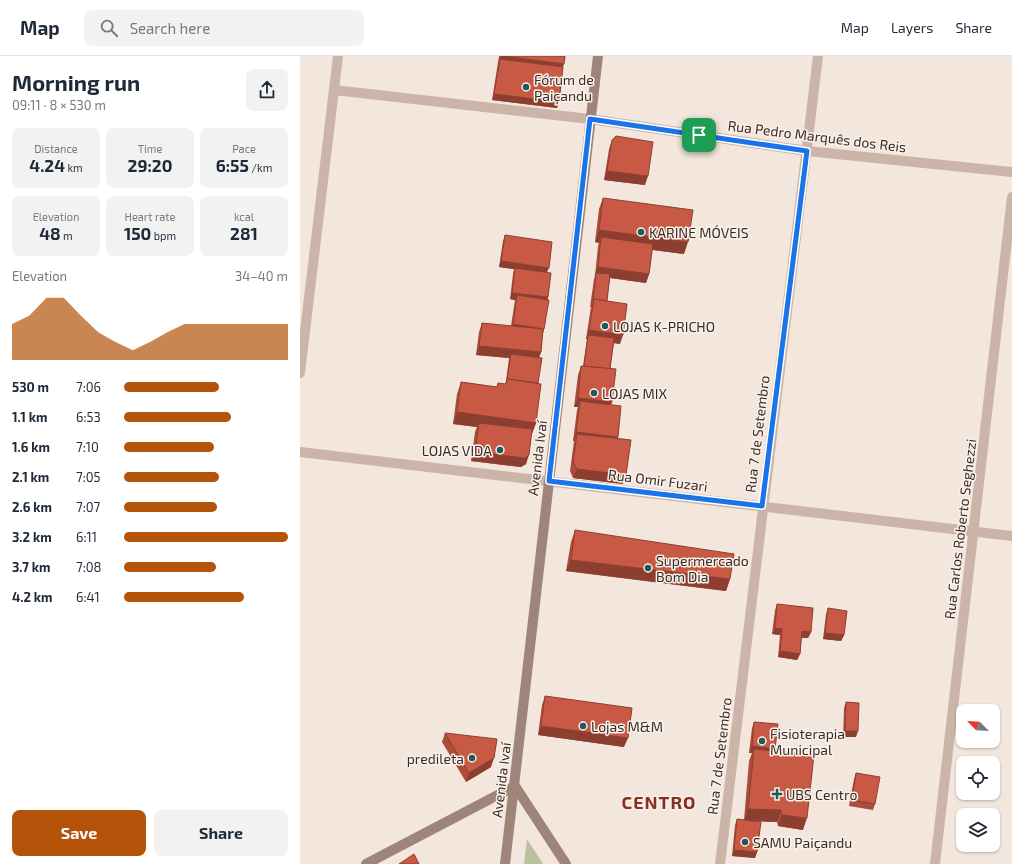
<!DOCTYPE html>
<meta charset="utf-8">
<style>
:root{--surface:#fff;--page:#f2f2f3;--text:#1f2937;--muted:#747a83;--line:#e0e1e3;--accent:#b45309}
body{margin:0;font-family:"Exo 2",sans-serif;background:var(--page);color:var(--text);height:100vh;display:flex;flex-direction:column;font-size:15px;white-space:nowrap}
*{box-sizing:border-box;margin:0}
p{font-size:13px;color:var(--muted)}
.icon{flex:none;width:22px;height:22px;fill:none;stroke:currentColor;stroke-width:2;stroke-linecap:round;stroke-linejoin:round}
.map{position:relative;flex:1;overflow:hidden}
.details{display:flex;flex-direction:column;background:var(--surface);width:300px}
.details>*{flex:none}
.needle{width:26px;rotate:294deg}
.tools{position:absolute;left:656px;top:648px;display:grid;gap:8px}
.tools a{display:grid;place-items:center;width:44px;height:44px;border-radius:8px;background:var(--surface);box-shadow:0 1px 3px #0004;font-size:20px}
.pin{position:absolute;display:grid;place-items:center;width:34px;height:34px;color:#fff;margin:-17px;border-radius:8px;box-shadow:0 2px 6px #0006}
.round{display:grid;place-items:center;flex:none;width:42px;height:42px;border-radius:8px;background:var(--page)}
.summary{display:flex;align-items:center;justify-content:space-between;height:68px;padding:0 12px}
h1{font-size:22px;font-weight:700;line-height:30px}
.stats{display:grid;grid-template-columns:repeat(3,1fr);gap:6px;height:68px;padding:4px 12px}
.stats div{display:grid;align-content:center;border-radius:8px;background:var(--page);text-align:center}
.stats b{font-size:17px;font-weight:700}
.stats small{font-size:11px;font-weight:400}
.stats p{font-size:11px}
.chart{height:112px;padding:8px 12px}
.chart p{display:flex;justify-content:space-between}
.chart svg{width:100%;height:72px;margin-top:4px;fill:var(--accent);opacity:.7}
.cta{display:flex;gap:8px;margin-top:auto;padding:8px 12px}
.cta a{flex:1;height:46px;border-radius:8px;background:var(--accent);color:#fff;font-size:16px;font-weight:700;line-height:46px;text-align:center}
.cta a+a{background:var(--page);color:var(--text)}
ul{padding:0 12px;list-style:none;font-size:13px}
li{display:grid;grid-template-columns:64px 48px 1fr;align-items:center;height:30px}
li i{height:10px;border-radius:5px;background:var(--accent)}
header{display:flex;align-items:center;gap:24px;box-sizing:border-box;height:56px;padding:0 20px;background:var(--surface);border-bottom:1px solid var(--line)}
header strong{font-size:19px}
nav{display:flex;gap:22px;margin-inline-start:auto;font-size:14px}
.search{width:280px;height:36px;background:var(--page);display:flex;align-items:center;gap:10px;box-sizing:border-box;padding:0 14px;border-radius:8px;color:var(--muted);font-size:15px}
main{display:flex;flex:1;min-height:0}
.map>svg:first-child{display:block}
.green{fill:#b8c29c}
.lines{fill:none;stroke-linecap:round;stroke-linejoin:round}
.street{stroke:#cbb5a8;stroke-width:10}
.secondary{stroke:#9f8479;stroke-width:10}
.wall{fill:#ac4d3b}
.shaded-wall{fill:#8c3f30}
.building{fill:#c85a45;stroke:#8c3f30}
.route-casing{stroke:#fff;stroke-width:8}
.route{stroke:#1a73e8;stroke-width:5}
.poi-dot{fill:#1d5a59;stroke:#faf1e9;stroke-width:1.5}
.labels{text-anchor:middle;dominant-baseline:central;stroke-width:3;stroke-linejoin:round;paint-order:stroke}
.poi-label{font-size:14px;fill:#382c28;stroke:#faf1e9;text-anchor:start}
.street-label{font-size:14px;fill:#382c28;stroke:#faf1e9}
.district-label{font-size:18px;font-weight:bold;letter-spacing:1px;fill:#883020;stroke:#faf1e9}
</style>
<header>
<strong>Map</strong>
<div class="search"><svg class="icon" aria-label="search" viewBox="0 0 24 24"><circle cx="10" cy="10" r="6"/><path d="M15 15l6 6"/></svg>Search here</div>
<nav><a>Map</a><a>Layers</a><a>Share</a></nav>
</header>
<main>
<section class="details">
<div class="summary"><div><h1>Morning run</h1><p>09:11 · 8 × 530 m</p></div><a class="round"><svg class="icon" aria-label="share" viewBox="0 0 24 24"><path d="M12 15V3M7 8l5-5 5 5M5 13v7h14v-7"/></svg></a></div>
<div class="stats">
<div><p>Distance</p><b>4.24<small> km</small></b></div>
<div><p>Time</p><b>29:20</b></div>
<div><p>Pace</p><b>6:55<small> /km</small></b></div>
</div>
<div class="stats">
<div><p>Elevation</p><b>48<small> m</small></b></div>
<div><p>Heart rate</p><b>150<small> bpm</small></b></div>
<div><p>kcal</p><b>281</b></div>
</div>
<div class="chart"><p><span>Elevation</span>34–40 m</p>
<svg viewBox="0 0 160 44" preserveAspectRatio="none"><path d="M0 44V22L10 17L20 6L30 6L40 17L50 27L60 33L70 38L80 33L90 27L100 22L110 22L120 22L130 22L140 22L150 22L160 22V44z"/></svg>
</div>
<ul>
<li><b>530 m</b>7:06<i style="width:58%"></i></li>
<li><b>1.1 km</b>6:53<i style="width:65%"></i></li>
<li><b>1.6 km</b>7:10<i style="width:55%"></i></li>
<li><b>2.1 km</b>7:05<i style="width:58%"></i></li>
<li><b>2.6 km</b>7:07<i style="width:57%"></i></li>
<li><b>3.2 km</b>6:11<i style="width:100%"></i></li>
<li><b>3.7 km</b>7:08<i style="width:56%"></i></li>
<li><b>4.2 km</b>6:41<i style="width:73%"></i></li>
</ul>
<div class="cta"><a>Save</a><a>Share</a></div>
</section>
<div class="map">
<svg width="712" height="808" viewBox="0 0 712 808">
<rect width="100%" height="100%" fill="#f3e6dc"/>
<!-- green -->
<path class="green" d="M 227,783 L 243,808 L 224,808 Z"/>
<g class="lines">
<!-- street -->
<g class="street">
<path d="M 34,34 L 290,63 L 507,95 L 712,116"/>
<path d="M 0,317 L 38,0"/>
<path d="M 0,396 L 712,480"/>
<path d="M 420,808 L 518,0"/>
<path d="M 635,808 L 712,141"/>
</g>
<!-- secondary -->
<g class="secondary">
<path d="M 215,730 L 266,808"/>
<path d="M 66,808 L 215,730"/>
<path d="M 205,808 L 298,0"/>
</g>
</g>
<!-- wall -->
<g class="wall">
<path d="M 199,0 L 265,0 L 263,11 L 259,46 L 257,52 L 192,44 Z"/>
<path d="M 312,84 L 345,129 L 304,124 L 309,93 Z"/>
<path d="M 303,142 L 384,198 L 352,194 L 349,218 L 346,227 L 310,222 L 307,245 L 320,288 L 314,287 L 310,313 L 311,349 L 317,383 L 323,428 L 273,422 L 270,415 L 274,385 L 273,385 L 277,354 L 278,351 L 274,351 L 278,319 L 281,310 L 283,310 L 287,283 L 286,283 L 291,251 L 290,251 L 294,223 L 295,220 L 298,190 L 299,187 L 295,186 L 299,153 Z"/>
<path d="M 205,179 L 247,216 L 248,241 L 244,273 L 243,278 L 241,296 L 239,301 L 238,327 L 236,367 L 232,378 L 226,408 L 221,411 L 171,405 L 175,376 L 177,371 L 153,368 L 157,338 L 161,326 L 197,331 L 205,328 L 206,325 L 209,302 L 176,299 L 179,276 L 182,267 L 211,270 L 215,244 L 210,243 L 213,218 L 214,213 L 199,211 L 203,185 Z"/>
<path d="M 275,474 L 430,523 L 426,535 L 266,515 L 271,486 Z"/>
<path d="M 477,548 L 511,576 L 508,582 L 501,582 L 500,598 L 497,604 L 478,601 L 480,579 L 472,578 L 475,554 Z"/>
<path d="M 528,552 L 544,579 L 541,585 L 523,583 L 526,558 Z"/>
<path d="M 245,640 L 324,691 L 238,679 L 242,649 Z"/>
<path d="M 546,646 L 556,681 L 543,681 L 544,652 Z"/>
<path d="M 454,666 L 475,693 L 474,695 L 503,774 L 478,770 L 477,766 L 455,765 L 457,796 L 455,802 L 432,800 L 435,769 L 437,763 L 444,764 L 449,705 L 452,697 L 449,697 L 452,672 Z"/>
<path d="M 145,677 L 191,711 L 166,726 L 142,686 Z"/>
<path d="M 556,717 L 575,748 L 573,754 L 549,750 L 554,723 Z"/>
</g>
<!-- shaded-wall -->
<g class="shaded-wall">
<path d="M 201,0 L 264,8 L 260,17 L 200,3 Z"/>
<path d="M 194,38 L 259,46 L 257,52 L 192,44 Z"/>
<path d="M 307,115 L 348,120 L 345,129 L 304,124 Z"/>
<path d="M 299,174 L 388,186 L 384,198 L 301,187 L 301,181 L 299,187 L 295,186 Z"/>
<path d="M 201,205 L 249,212 L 246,218 L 199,211 Z"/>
<path d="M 298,211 L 349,218 L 346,227 L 296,220 L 296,217 L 294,220 Z"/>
<path d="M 212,237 L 248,241 L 246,248 L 217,239 L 215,244 L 210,243 Z"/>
<path d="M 213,268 L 244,273 L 242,279 L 210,274 Z"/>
<path d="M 289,274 L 323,279 L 320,288 L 288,283 L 288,279 L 287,283 L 286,283 Z"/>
<path d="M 179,290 L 241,296 L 238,305 L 211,298 L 209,302 L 176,299 Z"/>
<path d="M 278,342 L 312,346 L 309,355 L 280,345 L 278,351 L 274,351 Z"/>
<path d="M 157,356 L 236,367 L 231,379 L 179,367 L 177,371 L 153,368 Z"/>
<path d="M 276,376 L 318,381 L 314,390 L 277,378 L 274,385 L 273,385 Z"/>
<path d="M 175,396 L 229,399 L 226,408 L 221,411 L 171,405 Z"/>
<path d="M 277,413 L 326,419 L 323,428 L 273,422 Z"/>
<path d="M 271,504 L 430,523 L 426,535 L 266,515 Z"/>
<path d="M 475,572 L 482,573 L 480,579 L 472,578 Z"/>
<path d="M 502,575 L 511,576 L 508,582 L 500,581 Z"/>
<path d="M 525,577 L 544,579 L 541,585 L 523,583 Z"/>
<path d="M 480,595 L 500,598 L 497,604 L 478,601 Z"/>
<path d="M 241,670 L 328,682 L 324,691 L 238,679 Z"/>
<path d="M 545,675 L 558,675 L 556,681 L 543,681 Z"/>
<path d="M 452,690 L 475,693 L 473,699 L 454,693 L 452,697 L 449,697 Z"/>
<path d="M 194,702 L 191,711 L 166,726 L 169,717 Z"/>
<path d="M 448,753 L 481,754 L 477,766 L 444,765 Z"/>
<path d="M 482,759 L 507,762 L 503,774 L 478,770 Z"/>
<path d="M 434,794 L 457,796 L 455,802 L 432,800 Z"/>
</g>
<!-- building -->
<g class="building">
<path d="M 203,0 L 265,0 L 264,8 Z"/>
<path d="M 200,3 L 263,11 L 259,46 L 194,38 Z"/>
<path d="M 316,80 L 353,86 L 348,120 L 307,115 L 312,84 Z"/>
<path d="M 303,142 L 393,154 L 388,186 L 299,174 Z"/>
<path d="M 205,179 L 252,186 L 249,212 L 201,205 Z"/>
<path d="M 301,181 L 353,188 L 349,218 L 298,211 Z"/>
<path d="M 215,212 L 251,217 L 248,241 L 212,237 Z"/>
<path d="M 296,217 L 310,218 L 307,245 L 294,243 L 293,245 Z"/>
<path d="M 217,239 L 249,244 L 244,273 L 213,268 Z"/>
<path d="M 294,243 L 327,248 L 323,279 L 289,274 Z"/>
<path d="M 182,267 L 243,273 L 241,296 L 179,290 Z"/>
<path d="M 288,279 L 314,282 L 310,313 L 284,310 Z"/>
<path d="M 211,298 L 242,302 L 238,327 L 207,323 Z"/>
<path d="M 281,310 L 316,313 L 312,346 L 278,342 Z"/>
<path d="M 207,323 L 241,328 L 236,367 L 157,356 L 161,326 L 197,331 L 198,327 L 206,328 Z"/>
<path d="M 280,345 L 321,350 L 318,381 L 276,376 Z"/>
<path d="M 179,367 L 232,373 L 229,399 L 224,402 L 175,396 Z"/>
<path d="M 277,378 L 331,384 L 326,419 L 277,413 L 273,406 Z"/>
<path d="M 275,474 L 434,498 L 430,523 L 271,504 Z"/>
<path d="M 477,548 L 513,552 L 511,576 L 502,575 L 500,598 L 480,595 L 482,573 L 475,572 Z"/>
<path d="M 528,552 L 547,555 L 544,579 L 525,577 Z"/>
<path d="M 245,640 L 332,652 L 328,682 L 241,670 Z"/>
<path d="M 546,646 L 559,647 L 558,675 L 545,675 Z"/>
<path d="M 454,666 L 478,668 L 475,693 L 452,690 Z"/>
<path d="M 145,677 L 197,683 L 194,702 L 169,717 Z"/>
<path d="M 454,693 L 514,699 L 507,762 L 482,759 L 481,754 L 448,753 Z"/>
<path d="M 556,717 L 580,721 L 575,748 L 552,744 Z"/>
<path d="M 437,763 L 461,766 L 457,796 L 434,794 Z"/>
<path d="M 114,798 L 119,808 L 99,808 Z"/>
</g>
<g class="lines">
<!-- route casing -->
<g class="route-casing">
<path id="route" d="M 290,63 L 507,95 L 462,450 L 249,425 Z"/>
</g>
<!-- route -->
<use href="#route" class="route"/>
</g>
<!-- markers -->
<g class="poi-dot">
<circle cx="226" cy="31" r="4"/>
<circle cx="341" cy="176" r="4"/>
<circle cx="305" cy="270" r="4"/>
<circle cx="294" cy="337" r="4"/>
<circle cx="200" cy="394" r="4"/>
<circle cx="348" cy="512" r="4"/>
<circle cx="283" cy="670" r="4"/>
<circle cx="462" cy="685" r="4"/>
<circle cx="172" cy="702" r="4"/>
<path d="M475 732h4v4h4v4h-4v4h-4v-4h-4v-4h4z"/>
<circle cx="445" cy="786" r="4"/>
</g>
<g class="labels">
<!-- poi labels -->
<g class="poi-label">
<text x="234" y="23">Fórum de<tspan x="234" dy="16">Paiçandu</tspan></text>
<text x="349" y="176">KARINE MÓVEIS</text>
<text x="313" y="270">LOJAS K-PRICHO</text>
<text x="302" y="337">LOJAS MIX</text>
<text x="192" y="394" text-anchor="end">LOJAS VIDA</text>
<text x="356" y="504">Supermercado<tspan x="356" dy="16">Bom Dia</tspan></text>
<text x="291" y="670">Lojas M&amp;M</text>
<text x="470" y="677">Fisioterapia<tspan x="470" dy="16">Municipal</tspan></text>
<text x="164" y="702" text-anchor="end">predileta</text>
<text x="486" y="738">UBS Centro</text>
<text x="453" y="786">SAMU Paiçandu</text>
</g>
<!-- street labels -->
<g class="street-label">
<text transform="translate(517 80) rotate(7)">Rua Pedro Marquês dos Reis</text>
<text transform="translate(457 378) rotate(-83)">Rua 7 de Setembro</text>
<text transform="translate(237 402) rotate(-83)">Avenida Ivaí</text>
<text transform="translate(358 424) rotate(7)">Rua Omir Fuzari</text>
<text transform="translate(660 473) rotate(-83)">Rua Carlos Roberto Seghezzi</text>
<text transform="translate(419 700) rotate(-83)">Rua 7 de Setembro</text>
<text transform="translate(201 724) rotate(-83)">Avenida Ivaí</text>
</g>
<!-- district labels -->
<g class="district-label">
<text x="359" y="746">CENTRO</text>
</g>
</g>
</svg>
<div class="tools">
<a><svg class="needle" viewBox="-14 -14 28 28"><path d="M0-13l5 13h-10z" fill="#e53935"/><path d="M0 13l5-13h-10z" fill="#747a83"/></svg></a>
<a><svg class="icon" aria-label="locate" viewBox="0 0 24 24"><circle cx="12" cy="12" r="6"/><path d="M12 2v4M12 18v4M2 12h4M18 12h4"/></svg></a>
<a><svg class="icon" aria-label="layers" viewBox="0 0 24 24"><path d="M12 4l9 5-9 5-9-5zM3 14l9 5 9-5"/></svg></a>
</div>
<div class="pin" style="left:399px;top:79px;background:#1e9e55"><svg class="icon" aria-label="arrive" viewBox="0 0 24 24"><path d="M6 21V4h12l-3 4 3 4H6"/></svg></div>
</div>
</main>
